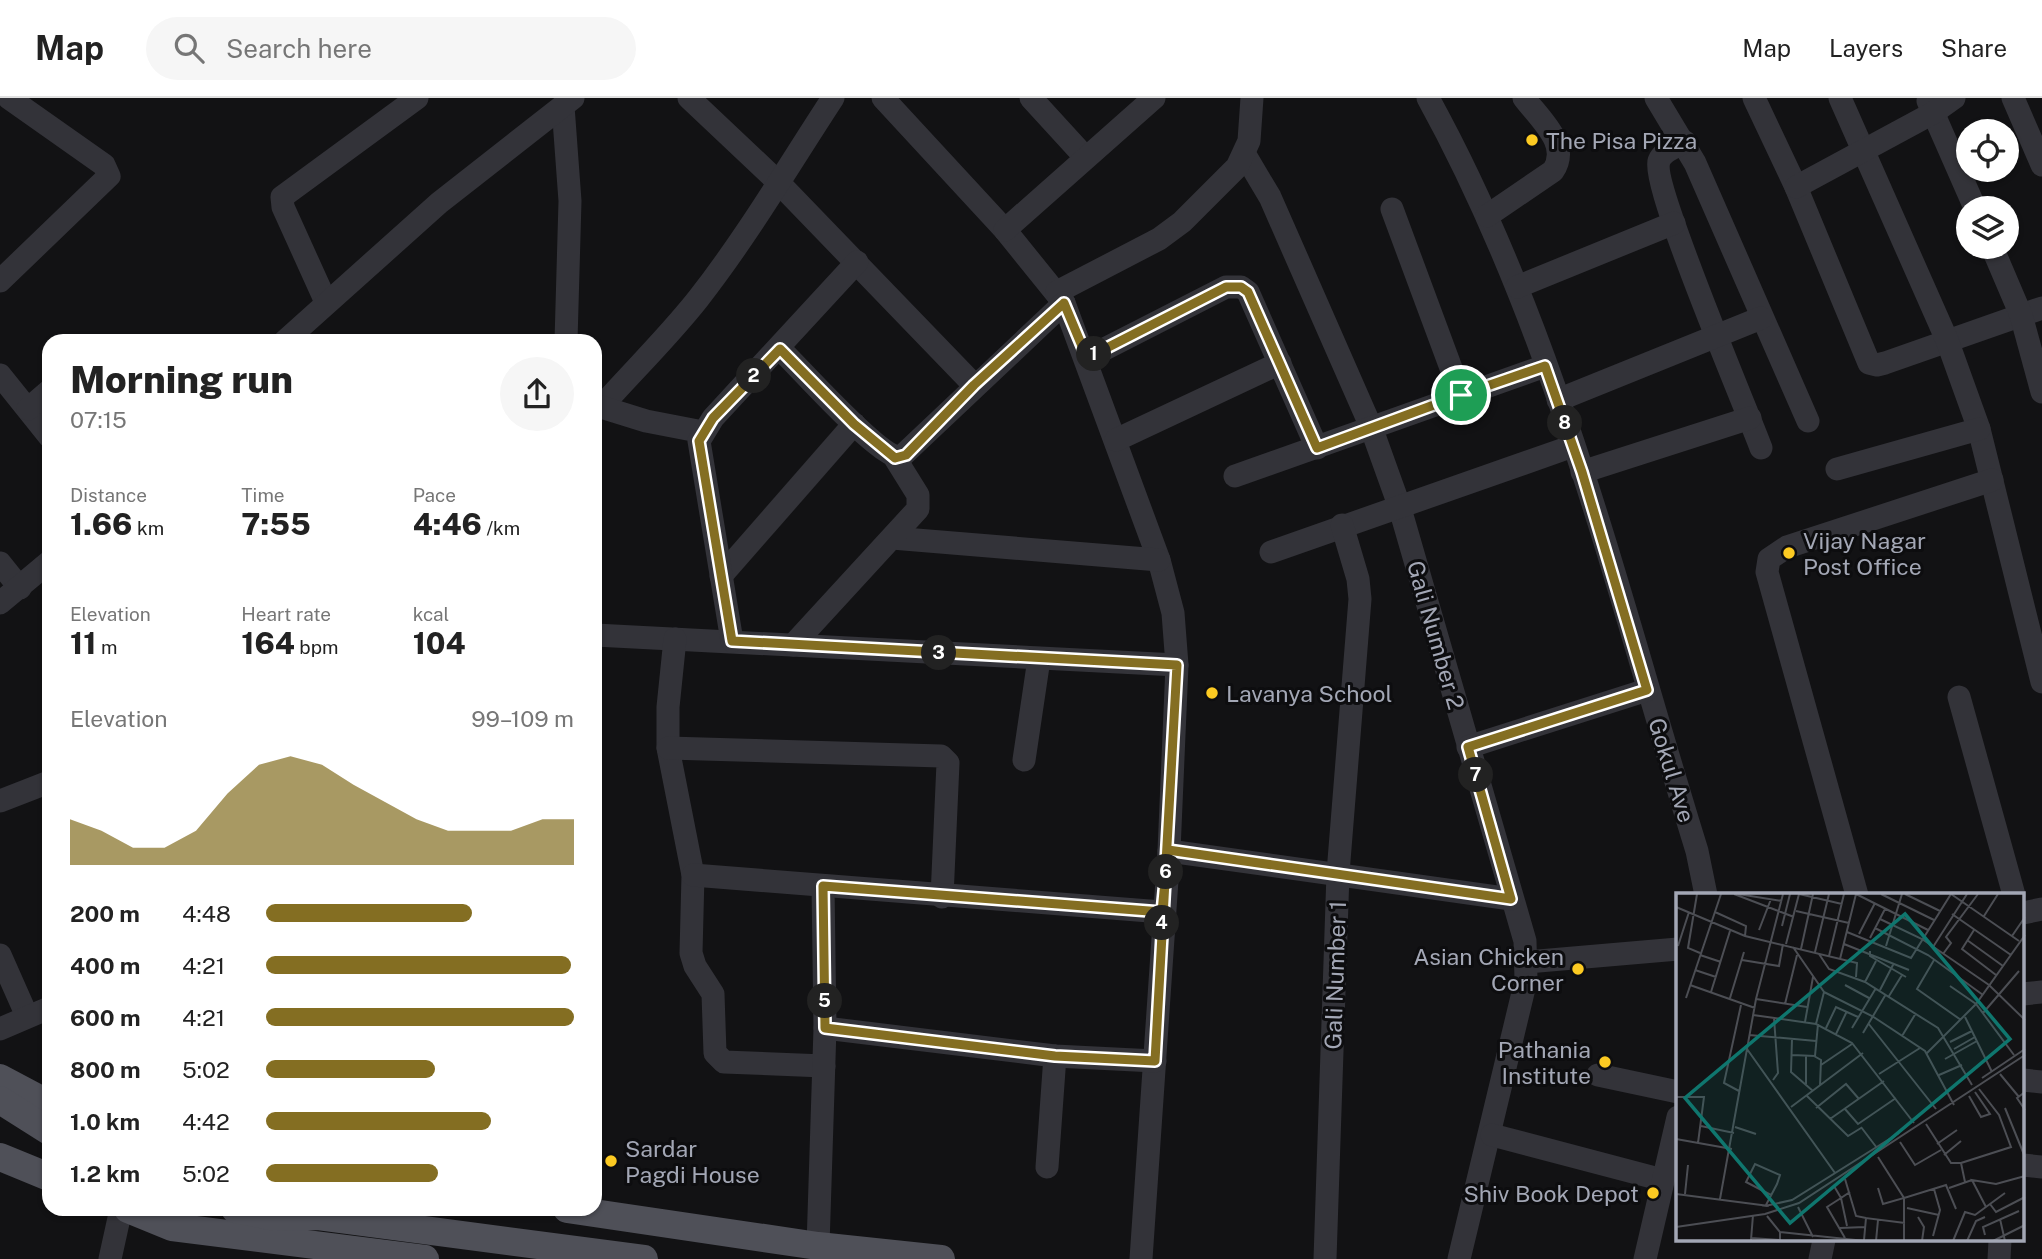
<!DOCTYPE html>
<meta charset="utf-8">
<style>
:root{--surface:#fff;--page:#f6f6f6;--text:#222;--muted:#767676;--line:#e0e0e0;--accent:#846e22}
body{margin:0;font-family:"Public Sans",sans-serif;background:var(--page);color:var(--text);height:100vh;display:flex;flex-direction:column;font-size:26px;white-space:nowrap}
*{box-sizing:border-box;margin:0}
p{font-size:23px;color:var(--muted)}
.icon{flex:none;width:38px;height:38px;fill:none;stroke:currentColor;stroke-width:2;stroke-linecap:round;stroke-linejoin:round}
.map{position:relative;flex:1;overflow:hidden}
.panel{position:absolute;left:42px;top:236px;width:560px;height:882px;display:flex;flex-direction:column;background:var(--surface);border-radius:21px;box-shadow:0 2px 5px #0004}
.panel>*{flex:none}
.buttons{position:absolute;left:1956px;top:21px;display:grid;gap:14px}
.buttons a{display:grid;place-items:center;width:63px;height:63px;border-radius:50%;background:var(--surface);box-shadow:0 2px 5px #0004;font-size:35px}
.pin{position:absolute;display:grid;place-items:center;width:60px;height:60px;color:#fff;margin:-30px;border:4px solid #fff;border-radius:50%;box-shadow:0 2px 7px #0007}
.km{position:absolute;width:35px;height:35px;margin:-18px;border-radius:50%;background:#222;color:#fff;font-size:19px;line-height:35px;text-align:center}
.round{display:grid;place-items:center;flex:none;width:74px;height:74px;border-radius:37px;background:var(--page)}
.summary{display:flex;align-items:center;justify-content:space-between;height:119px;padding:0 28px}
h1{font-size:38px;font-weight:800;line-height:52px}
.figures{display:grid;grid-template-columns:repeat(3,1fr);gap:10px;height:119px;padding:7px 28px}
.figures div{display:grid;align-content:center}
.figures b{font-size:30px;font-weight:800}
.figures small{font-size:19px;font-weight:400}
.figures p{font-size:19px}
.chart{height:196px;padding:14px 28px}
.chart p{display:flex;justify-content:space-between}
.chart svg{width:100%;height:126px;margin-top:7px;fill:var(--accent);opacity:.7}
ul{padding:0 28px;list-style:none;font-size:23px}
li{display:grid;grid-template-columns:112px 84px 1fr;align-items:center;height:52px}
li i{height:18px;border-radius:9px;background:var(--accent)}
header{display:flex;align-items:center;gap:42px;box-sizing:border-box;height:98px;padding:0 35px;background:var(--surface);border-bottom:2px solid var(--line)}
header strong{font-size:33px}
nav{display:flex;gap:38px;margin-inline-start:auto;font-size:24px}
.search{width:490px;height:63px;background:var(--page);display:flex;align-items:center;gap:18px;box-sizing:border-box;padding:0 24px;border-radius:38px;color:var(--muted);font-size:26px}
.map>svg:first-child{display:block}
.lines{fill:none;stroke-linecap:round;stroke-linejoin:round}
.minor{stroke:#333339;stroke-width:23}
.major{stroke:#4f5058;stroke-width:28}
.route-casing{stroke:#fff;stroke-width:14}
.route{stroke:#846e22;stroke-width:9}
.poi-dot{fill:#fcca22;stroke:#0d0d0f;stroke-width:2.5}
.labels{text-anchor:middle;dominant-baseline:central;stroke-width:6;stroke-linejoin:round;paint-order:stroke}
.poi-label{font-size:23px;fill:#a3a7b5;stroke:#0d0d0f;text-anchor:start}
.street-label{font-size:23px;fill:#a3a7b5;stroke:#0d0d0f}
.inset-road{fill:none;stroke:#4c4e54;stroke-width:2}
.view{fill:#0f766e;fill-opacity:0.15;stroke:#0f766e;stroke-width:3.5}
.inset-edge{fill:none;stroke:#a3a7b5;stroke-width:3.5}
</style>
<header>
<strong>Map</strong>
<div class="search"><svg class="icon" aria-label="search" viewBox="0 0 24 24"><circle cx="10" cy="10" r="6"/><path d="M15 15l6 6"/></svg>Search here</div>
<nav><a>Map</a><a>Layers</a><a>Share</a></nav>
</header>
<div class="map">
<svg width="2042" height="1161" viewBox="0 0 2042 1161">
<rect width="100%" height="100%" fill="#121214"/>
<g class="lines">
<!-- minor -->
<g class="minor">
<path d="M 689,0 L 778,84 L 974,287"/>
<path d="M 883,0 L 1005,132 L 1064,205 L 1159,462 L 1173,515 L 1177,567 L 1169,753 L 1141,1161"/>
<path d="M 1031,0 L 1085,59"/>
<path d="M 1428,0 C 1557,234 1618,499 1697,753 L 1706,797"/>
<path d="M 1656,0 L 1695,65 L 1808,323"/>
<path d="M 1754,0 L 1796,89 L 1869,265 L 1877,267 L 1885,265 L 2042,210"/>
<path d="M 1840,0 L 1947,242 L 1979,331 L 2042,584"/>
<path d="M 2013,0 L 2042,67"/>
<path d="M 1928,3 L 1975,110"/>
<path d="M 563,8 L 570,103 L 566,243"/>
<path d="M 1685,44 C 1677,48 1662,54 1659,63 C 1651,87 1747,312 1761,350"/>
<path d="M 1245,57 L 1270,99 L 1371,329 L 1399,407 L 1525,843 L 1526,882 L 1459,1161"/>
<path d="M 1796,89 L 1933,15 L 1954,0"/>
<path d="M 1392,111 L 1461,297"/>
<path d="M 1487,118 L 1553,73 C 1571,47 1540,21 1524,0"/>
<path d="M 1005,132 L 1154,0"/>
<path d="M 1992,149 L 2021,217 L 2042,294"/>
<path d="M 0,183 L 109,78 L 104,67 L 9,0"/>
<path d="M 1517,189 L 1674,125"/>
<path d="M 1057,194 L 1159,141 L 1182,124 L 1237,69 L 1249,43 L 1252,0"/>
<path d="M 326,204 L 283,109 L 282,99 L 417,0"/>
<path d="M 285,243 L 439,105 L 573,0"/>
<path d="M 780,251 C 800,270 879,360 901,359 L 1064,205"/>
<path d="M 1087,260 L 1226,189 L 1241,189 L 1248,194 L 1317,350"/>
<path d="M 0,277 L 49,338"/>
<path d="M 1558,302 L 1761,220"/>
<path d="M 595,308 L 601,309 C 633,273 668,239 698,201 C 748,137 789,67 833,0"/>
<path d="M 601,309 L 646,323 L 703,334"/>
<path d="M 28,311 L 49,293"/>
<path d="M 1116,342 L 1280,265"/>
<path d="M 1837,371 L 1979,331"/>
<path d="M 1582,374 L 1750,320"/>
<path d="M 1235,378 L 1545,268"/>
<path d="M 892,440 L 1159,462"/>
<path d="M 1271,454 L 1573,348"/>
<path d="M 0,465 L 20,490"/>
<path d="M 721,478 L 854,326"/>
<path d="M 0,505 L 49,464"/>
<path d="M 595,537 L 1177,567"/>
<path d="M 675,541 L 668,609 L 668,650 L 693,777 L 691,855 L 695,868 L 713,896 L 715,955 L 724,964 L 824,968"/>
<path d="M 732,543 L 699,343 L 713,320 L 857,164"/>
<path d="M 793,547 L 918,411 L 918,397 L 895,360"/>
<path d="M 1959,599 L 2014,797"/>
<path d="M 1468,649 L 1647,592"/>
<path d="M 668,650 L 941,658 L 948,665 L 942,799"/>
<path d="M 1024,662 L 1039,561"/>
<path d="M 0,703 L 49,684"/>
<path d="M 1169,753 L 1511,801"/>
<path d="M 693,777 L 1162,814"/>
<path d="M 823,788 L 825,930 L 1055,958 L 1155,963"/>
<path d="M 1857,797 L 1767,474 L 1769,461 L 1787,449 L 1992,382"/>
<path d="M 2023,815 L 2042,811"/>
<path d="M 0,857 L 27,918"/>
<path d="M 1527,864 L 1678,851"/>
<path d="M 2023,896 L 2042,894"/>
<path d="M 0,931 L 49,910"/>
<path d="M 1598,977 L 1678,994"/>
<path d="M 2023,982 L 2042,984"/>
<path d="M 1492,1037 L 1663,1082"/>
<path d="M 2023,1067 L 2042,1069"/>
<path d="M 1047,1069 L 1055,958"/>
<path d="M 818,1148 L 825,930"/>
<path d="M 110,1161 L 121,1111"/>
<path d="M 1325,1161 L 1338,775 L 1360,501 L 1358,481 L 1342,427"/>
<path d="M 1645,1161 L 1678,1019"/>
<path d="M 1820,1161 L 1824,1142"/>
<path d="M 1999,1161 L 2000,1142"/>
</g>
<!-- major -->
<g class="major">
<path d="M 0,980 L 49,1006"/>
<path d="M 0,1002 L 49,1033"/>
<path d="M 0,1059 L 49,1079"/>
<path d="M 128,1111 L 172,1129 L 425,1161"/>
<path d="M 235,1111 L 275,1119 L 318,1118 L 644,1161"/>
<path d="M 567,1111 L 818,1148 L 941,1161"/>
</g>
</g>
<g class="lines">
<!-- route casing -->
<g class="route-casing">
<path id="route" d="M 1461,297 L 1317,350 L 1248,194 L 1241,189 L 1226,189 L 1087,260 L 1064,205 L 974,287 L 906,357 L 895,360 L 854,326 L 780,251 L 713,320 L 699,343 L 732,543 L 1177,567 L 1155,963 L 1055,958 L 825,930 L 823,788 L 1162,814 L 1168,752 L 1511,801 L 1468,649 L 1647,592 L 1582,374 L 1545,268 L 1461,297"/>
</g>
<!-- route -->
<use href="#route" class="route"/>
</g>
<!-- markers -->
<g class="poi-dot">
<circle cx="1532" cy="42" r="7"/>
<circle cx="1789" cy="455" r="7"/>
<circle cx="1212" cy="595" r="7"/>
<circle cx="1578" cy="871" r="7"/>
<circle cx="1605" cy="964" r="7"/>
<circle cx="611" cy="1063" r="7"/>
<circle cx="1653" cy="1095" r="7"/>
</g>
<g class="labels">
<!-- poi labels -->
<g class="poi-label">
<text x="1546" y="42">The Pisa Pizza</text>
<text x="1803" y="442">Vijay Nagar<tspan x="1803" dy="26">Post Office</tspan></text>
<text x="1226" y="595">Lavanya School</text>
<text x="1564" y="858" text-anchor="end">Asian Chicken<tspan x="1564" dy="26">Corner</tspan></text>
<text x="1591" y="951" text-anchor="end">Pathania<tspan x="1591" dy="26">Institute</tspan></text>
<text x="625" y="1050">Sardar<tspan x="625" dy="26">Pagdi House</tspan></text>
<text x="1639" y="1095" text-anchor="end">Shiv Book Depot</text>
</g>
<!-- street labels -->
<g class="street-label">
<text transform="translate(1436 537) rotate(74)">Gali Number 2</text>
<text transform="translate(1672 672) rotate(73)">Gokul Ave</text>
<text transform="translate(1335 877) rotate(-88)">Gali Number 1</text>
</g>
</g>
<!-- overview -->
<g transform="translate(1676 795)">
<rect width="348" height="348" fill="#121214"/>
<path class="inset-road" d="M 21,1 L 12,55 L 24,60M 58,1 L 118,24M 62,1 L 106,8M 123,1 L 166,11M 180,1 L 252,37M 205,1 L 258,27M 229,1 L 264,18M 275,1 L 343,48M 0,14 L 69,43 L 181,70 L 180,84M 120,18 L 173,30M 39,19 L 70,33 L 69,43M 276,21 L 335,62M 308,23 L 322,1M 204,26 L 246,46 L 313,92 L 349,127M 106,33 L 114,1M 199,35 L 252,62 L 307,102M 83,37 L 95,6M 298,37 L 286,56 L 320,82M 171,39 L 235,65 L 275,1M 183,41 L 199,10M 336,43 L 349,24M 194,45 L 209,16M 291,47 L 327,73M 110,51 L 123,1M 168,51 L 233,77M 2,53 L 13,19M 210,53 L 226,1M 117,54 L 148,99 L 140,131M 257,54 L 291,1M 125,56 L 137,1M 194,58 L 194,63 L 230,84M 139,59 L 153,1M 143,61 L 153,76 L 189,89 L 262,135 L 296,192M 267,61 L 275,50 L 270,44 L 302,1M 24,62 L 45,69M 153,63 L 168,1M 164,66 L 180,1M 66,67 L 103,73 L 107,51M 258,67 L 241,96 L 285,127M 19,77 L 40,84M 189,89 L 200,68M 14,92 L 79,115M 169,92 L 193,105M 274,93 L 300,111 L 338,162M 204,97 L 218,70M 35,99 L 54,38M 148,99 L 196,123 L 249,158 L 278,212M 213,103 L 226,82M 10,105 L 45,1M 54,105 L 68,59M 80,106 L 131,114M 109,111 L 121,62M 307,120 L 343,78M 77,122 L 140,131 L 176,150 L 238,230M 289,124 L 316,179M 129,129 L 137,84M 192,130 L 260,216M 150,135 L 160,114 L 182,124M 176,135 L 200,95M 187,140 L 210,101M 160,141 L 171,118M 73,142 L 140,148M 226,143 L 240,120M 116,146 L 115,179 L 137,198M 274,149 L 296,138M 71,156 L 159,280M 278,156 L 299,144M 251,160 L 300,111 L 349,42M 116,162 L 139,163 L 142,131M 138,163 L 145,167 L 144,193M 269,166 L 301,148M 145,172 L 176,151M 203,181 L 244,155M 324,181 L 343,204M 263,182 L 286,172M 306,185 L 349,156M 97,187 L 102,180 L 98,125M 130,191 L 130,163M 63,198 L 48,190 L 65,112M 349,199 L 341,205 L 349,217M 131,203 L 172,243 L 185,235M 293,203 L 305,224 L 314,221 L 299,199M 0,204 L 28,204 L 22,250M 115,214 L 187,160M 140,215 L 170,191 L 183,206M 329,215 L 349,264M 169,216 L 182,231 L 220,205M 154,226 L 208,188M 250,231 L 275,270 L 285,270M 25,233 L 58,240M 59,234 L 80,241M 185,234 L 201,255M 0,246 L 56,256M 224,249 L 239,272 L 265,257M 261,251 L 281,237M 268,262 L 285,248M 169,286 L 180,323 L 190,325M 289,289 L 285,270 L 335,254 L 323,222 L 303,196M 158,293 L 165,305 L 151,314 L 169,345M 202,295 L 207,311 L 228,305 L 202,264M 273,295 L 296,287M 0,301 L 93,313M 9,301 L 12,272M 44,306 L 80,106 L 107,1M 314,311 L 320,319 L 349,304M 90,312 L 101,291 L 104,282 L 79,271 L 70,289 L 95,302M 89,313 L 116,307 L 223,240M 122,314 L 137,344M 310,314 L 296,287 L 320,291 L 349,283M 231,315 L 263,322M 91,323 L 104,339 L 104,348M 242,324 L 248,334 L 246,348M 324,326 L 329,348M 171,333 L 165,305 L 174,299M 0,334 L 89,321 L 123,310 L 349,162M 164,335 L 189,334M 104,339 L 189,348M 309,342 L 307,334 L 343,318M 257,343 L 264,317 L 258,296M 75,345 L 104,347M 75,347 L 77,322M 188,347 L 190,325 L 229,330M 200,348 L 202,327M 228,348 L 228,305 L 270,292 L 280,316M 277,348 L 289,319 L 299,322 L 329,300M 291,348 L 300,328 L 309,324M 317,348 L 349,332"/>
<path class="view" d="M 229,21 L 334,146 L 114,330 L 9,205 Z"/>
<rect width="348" height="348" class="inset-edge"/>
</g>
</svg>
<div class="buttons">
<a><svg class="icon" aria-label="locate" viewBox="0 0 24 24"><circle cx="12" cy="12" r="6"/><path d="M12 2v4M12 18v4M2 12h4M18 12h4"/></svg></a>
<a><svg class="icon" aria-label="layers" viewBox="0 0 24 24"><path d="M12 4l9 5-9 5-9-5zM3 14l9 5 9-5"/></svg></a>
</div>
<div class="pin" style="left:1461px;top:297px;background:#1e9e55"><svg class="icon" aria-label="arrive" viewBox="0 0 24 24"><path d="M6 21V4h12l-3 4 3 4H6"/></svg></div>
<b class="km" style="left:1094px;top:256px">1</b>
<b class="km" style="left:754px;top:278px">2</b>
<b class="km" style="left:939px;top:555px">3</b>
<b class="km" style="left:1162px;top:825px">4</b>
<b class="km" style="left:825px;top:903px">5</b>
<b class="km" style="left:1166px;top:774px">6</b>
<b class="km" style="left:1476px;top:677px">7</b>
<b class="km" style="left:1565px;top:325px">8</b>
<section class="panel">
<div class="summary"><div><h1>Morning run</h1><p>07:15</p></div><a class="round"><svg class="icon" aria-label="share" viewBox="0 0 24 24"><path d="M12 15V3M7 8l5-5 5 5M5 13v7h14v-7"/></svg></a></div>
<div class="figures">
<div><p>Distance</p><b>1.66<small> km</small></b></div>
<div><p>Time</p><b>7:55</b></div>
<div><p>Pace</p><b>4:46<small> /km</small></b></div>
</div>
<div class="figures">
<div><p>Elevation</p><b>11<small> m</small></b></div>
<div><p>Heart rate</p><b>164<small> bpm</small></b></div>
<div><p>kcal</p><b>104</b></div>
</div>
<div class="chart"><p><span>Elevation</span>99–109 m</p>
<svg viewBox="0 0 160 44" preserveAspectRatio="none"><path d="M0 44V28L10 32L20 38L30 38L40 32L50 19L60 9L70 6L80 9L90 16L100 22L110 28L120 32L130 32L140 32L150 28L160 28V44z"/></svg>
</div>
<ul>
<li><b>200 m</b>4:48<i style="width:67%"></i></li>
<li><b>400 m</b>4:21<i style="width:99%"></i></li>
<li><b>600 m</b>4:21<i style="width:100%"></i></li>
<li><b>800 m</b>5:02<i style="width:55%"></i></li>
<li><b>1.0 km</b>4:42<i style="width:73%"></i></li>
<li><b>1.2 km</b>5:02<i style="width:56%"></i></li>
</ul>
</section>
</div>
